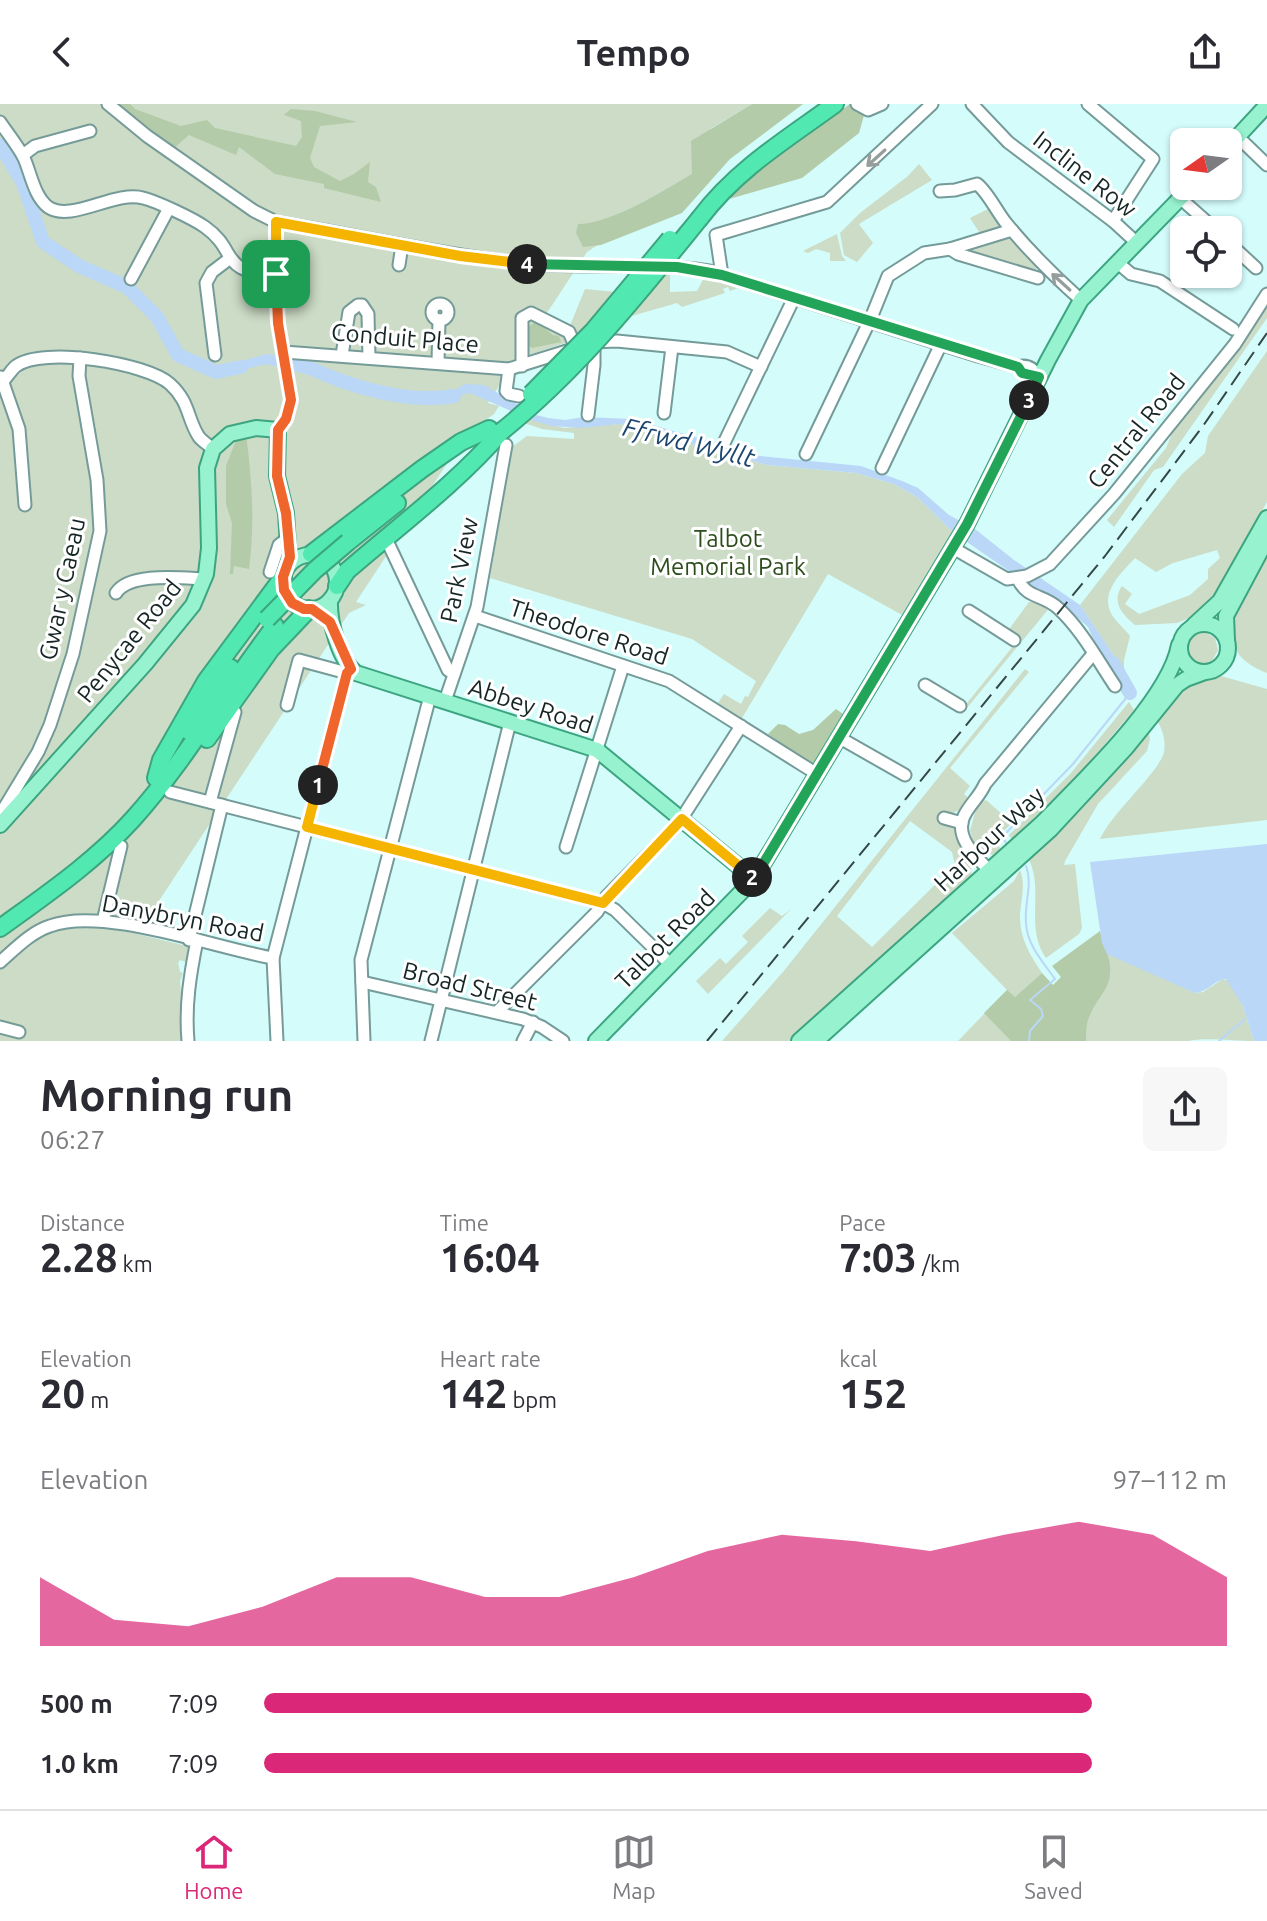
<!DOCTYPE html>
<meta charset="utf-8">
<style>
:root{--surface:#fff;--page:#f7f7f7;--text:#2b2b33;--muted:#7c7c81;--line:#e1e1e2;--accent:#db2777}
body{margin:0;font-family:Ubuntu,sans-serif;background:var(--page);color:var(--text);height:100vh;display:flex;flex-direction:column;font-size:30px;white-space:nowrap}
*{box-sizing:border-box;margin:0}
p{font-size:26px;color:var(--muted)}
.icon{flex:none;width:44px;height:44px;fill:none;stroke:currentColor;stroke-width:2;stroke-linecap:round;stroke-linejoin:round}
.map{position:relative;height:937px;overflow:hidden}
.details{display:flex;flex-direction:column;background:var(--surface);flex:1}
.details>*{flex:none}
.needle{width:52px;rotate:256deg}
.tools{position:absolute;left:1170px;top:24px;display:grid;gap:16px}
.tools a{display:grid;place-items:center;width:72px;height:72px;border-radius:12px;background:var(--surface);box-shadow:0 2px 6px #0004;font-size:40px}
.pin{position:absolute;display:grid;place-items:center;width:68px;height:68px;color:#fff;margin:-34px;border-radius:16px;box-shadow:0 4px 12px #0006}
.km{position:absolute;width:40px;height:40px;margin:-20px;border-radius:50%;background:#222;color:#fff;font-size:22px;line-height:40px;text-align:center}
.round{display:grid;place-items:center;flex:none;width:84px;height:84px;border-radius:12px;background:var(--page)}
.overview{display:flex;align-items:center;justify-content:space-between;height:136px;padding:0 40px}
h1{font-size:44px;font-weight:700;line-height:60px}
.metrics{display:grid;grid-template-columns:repeat(3,1fr);gap:12px;height:136px;padding:8px 40px}
.metrics div{display:grid;align-content:center}
.metrics b{font-size:40px;font-weight:700}
.metrics small{font-size:22px;font-weight:400}
.metrics p{font-size:22px}
.chart{height:224px;padding:16px 40px}
.chart p{display:flex;justify-content:space-between}
.chart svg{width:100%;height:144px;margin-top:8px;fill:var(--accent);opacity:.7}
ul{padding:0 40px;list-style:none;font-size:26px}
li{display:grid;grid-template-columns:128px 96px 1fr;align-items:center;height:60px}
li i{height:20px;border-radius:10px;background:var(--accent)}
header{display:flex;justify-content:space-between;align-items:center;height:104px;padding:0 40px;background:var(--surface);font-size:36px;font-weight:700}
.tab-bar{display:flex;justify-content:space-around;align-items:center;height:112px;border-top:2px solid var(--line);background:var(--surface);font-size:22px;color:var(--muted)}
.tab-bar a{display:grid;justify-items:center;gap:4px}
.tab-bar .current{color:var(--accent)}
.map>svg:first-child{display:block}
.green{fill:#ccdcc6;fill-rule:evenodd}
.forest{fill:#b3cba8}
.water{fill:#bad7f7}
.lines{fill:none;stroke-linecap:round;stroke-linejoin:round}
.stream{stroke:#bad7f7;stroke-width:2}
.river{stroke:#bad7f7;stroke-width:14}
.minor-casing{stroke:#759b99;stroke-width:15}
.major-casing{stroke:#3ca580;stroke-width:18}
.highway-casing{stroke:#3ca580;stroke-width:20}
.minor{stroke:#fff;stroke-width:11}
.major{stroke:#97f2d0;stroke-width:14}
.highway{stroke:#51e9b1;stroke-width:16}
.rail{stroke:#344847;stroke-width:2;stroke-dasharray:16 8;stroke-linecap:butt}
.highway-bridge-casing{stroke:#3ca580;stroke-width:20;stroke-linecap:butt}
.highway-bridge{stroke:#51e9b1;stroke-width:16}
.oneway{stroke:#969d9d}
.split-1-casing{stroke:#fff;stroke-width:16}
.split-2-casing{stroke:#fff;stroke-width:16}
.split-3-casing{stroke:#fff;stroke-width:16}
.split-4-casing{stroke:#fff;stroke-width:16}
.split-5-casing{stroke:#fff;stroke-width:16}
.split-1{stroke:#f0652b;stroke-width:10}
.split-2{stroke:#f5b400;stroke-width:10}
.split-3{stroke:#22a559;stroke-width:10}
.split-4{stroke:#22a559;stroke-width:10}
.split-5{stroke:#f5b400;stroke-width:10}
.labels{text-anchor:middle;dominant-baseline:central;stroke-width:6;stroke-linejoin:round;paint-order:stroke}
.street-label{font-size:24px;fill:#162625;stroke:#fff}
.park-label{font-size:24px;fill:#2d4d1c;stroke:#fff}
.water-label{font-size:26px;font-style:italic;fill:#1c466f;stroke:#fff}
</style>
<header><svg class="icon" aria-label="back" viewBox="0 0 24 24"><path d="M15 5l-7 7 7 7"/></svg>Tempo<svg class="icon" aria-label="share" viewBox="0 0 24 24"><path d="M12 15V3M7 8l5-5 5 5M5 13v7h14v-7"/></svg></header>
<div class="map">
<svg width="1267" height="937" viewBox="0 0 1267 937">
<rect width="100%" height="100%" fill="#d3fcfb"/>
<!-- green -->
<g class="green">
<path d="M 0,0 L 752,0 L 710,25 L 701,73 L 587,148 L 541,218 L 555,228 L 562,227 L 569,233 L 568,238 L 529,251 L 523,245 L 488,299 L 499,302 L 494,310 L 467,329 L 356,498 L 366,501 L 349,509 L 137,830 L 187,842 L 189,845 L 186,858 L 180,856 L 178,859 L 180,868 L 183,869 L 180,877 L 185,937 L 0,937 Z"/>
<path d="M 919,60 L 932,76 L 859,120 L 873,139 L 857,158 L 844,151 L 840,129 L 860,109 L 908,72 Z"/>
<path d="M 990,104 L 1006,123 L 981,131 L 970,114 Z"/>
<path d="M 1011,129 L 1039,162 L 1031,169 L 960,146 Z"/>
<path d="M 837,130 L 842,152 L 846,157 L 830,157 L 830,149 L 816,145 L 808,149 L 803,147 Z"/>
<path d="M 665,168 L 670,169 L 670,188 L 697,187 L 705,172 L 741,183 L 730,187 L 728,183 L 723,185 L 725,189 L 682,203 L 677,199 L 628,213 Z"/>
<path d="M 585,185 L 616,188 L 579,232 L 569,224 Z"/>
<path d="M 1267,196 L 1267,214 L 1163,363 L 1154,366 L 1114,423 L 1107,416 L 1166,344 L 1176,320 L 1216,273 Z"/>
<path d="M 1267,247 L 1267,398 L 1218,486 L 1204,504 L 1192,513 L 1177,519 L 1135,521 C 1122,511 1111,497 1122,482 L 1132,490 L 1125,500 L 1139,510 L 1190,491 L 1208,475 L 1208,465 L 1220,454 L 1217,446 L 1173,459 L 1156,468 L 1135,454 C 1121,469 1099,489 1112,511 C 1117,519 1125,525 1130,532 L 1124,556 L 1124,567 L 1080,501 L 1182,370 L 1205,349 L 1208,332 Z"/>
<path d="M 530,315 L 564,324 L 620,320 L 767,361 L 856,369 L 894,380 L 917,393 L 954,429 L 929,466 L 904,512 L 828,470 L 742,614 L 718,599 L 724,590 L 741,600 L 745,592 L 748,593 L 756,577 L 692,535 L 490,474 L 512,343 L 527,332 L 574,335 L 574,329 L 542,325 L 524,319 Z"/>
<path d="M 1267,448 L 1267,569 C 1200,543 1244,489 1267,448 Z"/>
<path d="M 1029,498 L 1044,498 L 1051,502 L 962,610 L 960,609 L 967,599 L 1018,536 L 1007,528 Z"/>
<path d="M 1205,528 L 1215,534 L 1218,546 L 1212,557 L 1201,560 L 1190,554 L 1186,543 L 1192,532 Z"/>
<path d="M 1025,565 L 1029,568 L 950,664 L 970,682 L 964,690 L 972,697 L 966,698 L 959,706 L 951,710 C 954,733 974,753 971,773 L 789,937 L 722,937 L 783,868 ZM 910,717 L 952,748 L 955,761 L 872,843 L 837,812 Z"/>
<path d="M 1221,572 L 1267,585 L 1267,716 L 1100,735 C 1113,707 1159,669 1164,648 C 1166,637 1163,626 1157,617 C 1172,591 1189,576 1221,572 Z"/>
<path d="M 1129,598 L 1134,606 L 1081,668 L 1012,736 L 1009,731 L 1071,669 Z"/>
<path d="M 1148,627 L 1150,635 L 1147,647 L 1098,700 L 1065,757 L 1064,761 L 1075,760 L 1082,824 L 1079,830 L 1046,854 C 1024,823 1045,785 1028,754 L 1089,694 Z"/>
<path d="M 986,696 L 1012,719 L 994,736 L 1001,745 L 992,751 L 974,741 L 970,727 L 977,701 Z"/>
<path d="M 1020,766 C 1026,781 1021,795 1020,810 C 1019,833 1030,851 1042,869 L 1015,893 L 1031,913 L 1100,827 L 1103,843 L 1195,889 L 1203,888 L 1223,875 L 1229,877 L 1243,902 L 1254,937 C 1239,937 1201,933 1189,937 L 958,937 L 1007,886 L 952,829 L 1014,777 Z"/>
<path d="M 770,804 L 782,812 L 791,805 L 708,890 L 696,877 L 720,854 L 726,860 L 748,838 L 742,832 Z"/>
</g>
<!-- forest -->
<g class="forest">
<path d="M 113,0 L 130,0 L 135,5 L 181,22 L 207,16 L 215,24 L 296,42 L 302,33 L 301,17 L 284,11 L 291,5 L 315,7 L 357,18 L 320,22 L 310,54 L 314,63 L 340,77 L 354,70 L 370,58 L 368,78 L 376,83 L 381,98 L 324,84 L 324,80 L 275,70 L 239,43 L 236,51 L 189,31 L 173,45 Z"/>
<path d="M 752,0 L 803,0 L 730,55 L 682,109 L 601,141 L 583,143 L 576,129 L 578,120 C 611,120 663,87 692,70 L 691,37 Z"/>
<path d="M 850,0 L 865,8 L 859,29 L 802,74 L 729,95 L 766,59 Z"/>
<path d="M 536,217 L 553,231 L 559,232 L 561,238 L 532,244 L 527,241 L 527,224 Z"/>
<path d="M 246,330 C 252,376 255,419 249,465 L 234,462 L 233,470 L 230,470 L 232,419 L 226,400 L 226,362 L 237,334 Z"/>
<path d="M 836,605 L 846,612 L 814,662 L 768,630 L 778,620 L 785,621 L 799,630 L 813,626 Z"/>
<path d="M 1100,827 C 1103,843 1112,854 1110,870 C 1109,886 1095,897 1090,911 C 1086,919 1086,928 1086,937 L 1011,937 L 984,909 L 1007,886 L 1015,893 L 1042,869 L 1053,881 L 1061,873 L 1052,862 Z"/>
</g>
<!-- water -->
<g class="water">
<path d="M 267,250 L 300,255 L 325,268 L 321,274 L 266,260 L 224,270 L 222,262 Z"/>
<path d="M 465,280 L 484,281 L 536,311 L 548,314 L 565,316 L 584,313 L 632,315 L 760,352 L 861,362 L 902,377 L 918,384 L 949,411 L 975,425 L 1014,456 L 1080,501 L 1127,571 L 1118,577 L 1099,549 L 1088,523 L 1080,516 L 954,429 L 917,393 L 894,380 L 856,369 L 767,361 L 620,320 L 581,324 L 552,322 L 534,317 L 470,289 L 437,297 L 438,290 L 448,290 Z"/>
<path d="M 1267,740 L 1267,937 L 1254,937 L 1243,902 L 1226,875 C 1214,876 1208,888 1195,889 L 1107,850 L 1102,839 L 1090,758 Z"/>
</g>
<g class="lines">
<!-- stream -->
<g class="stream">
<path d="M 1007,741 L 1004,735 L 1005,730 L 1073,660 L 1130,589"/>
<path d="M 1026,762 C 1033,780 1024,800 1026,819 C 1027,841 1043,858 1055,875 L 1030,896 L 1041,905 L 1043,912 L 1030,927 L 1029,937"/>
<path d="M 1219,937 L 1245,915"/>
</g>
<!-- river -->
<g class="river">
<path d="M 0,41 L 23,79 L 43,138 L 79,162 L 127,183 L 157,213 L 178,251 L 216,268 L 241,263"/>
<path d="M 308,263 C 350,283 408,300 454,292"/>
<path d="M 1113,559 L 1130,589"/>
</g>
<!-- minor casing -->
<g class="minor-casing">
<g id="minor">
<path d="M 108,0 L 147,32 L 254,107 L 276,118 C 357,131 437,150 518,159 C 582,166 646,157 709,167 L 978,252 L 1018,263 C 1028,260 1034,265 1039,273"/>
<path d="M 857,0 L 868,6 L 882,0"/>
<path d="M 972,0 L 1008,38 L 1113,117 L 1137,139"/>
<path d="M 1088,0 L 1153,55 L 1113,117"/>
<path d="M 0,18 C 8,30 18,42 24,54 C 31,70 34,92 48,103 C 71,119 115,86 143,94 C 156,97 194,115 205,123 C 239,147 218,169 276,170"/>
<path d="M 1238,33 L 1267,61"/>
<path d="M 23,51 L 35,42 L 90,27"/>
<path d="M 940,87 L 955,86 L 977,80 C 987,87 997,108 1006,119 C 1029,147 1054,172 1081,196"/>
<path d="M 1180,94 L 1216,126"/>
<path d="M 276,118 L 278,219 L 291,296 L 286,315 L 278,326"/>
<path d="M 1228,138 L 1256,164"/>
<path d="M 950,145 L 958,150 L 1038,174"/>
<path d="M 1118,159 L 1131,170 L 1160,177 L 1233,225"/>
<path d="M 399,161 L 402,141"/>
<path d="M 722,171 L 716,131 L 827,98 L 932,0"/>
<path d="M 131,175 L 168,106"/>
<circle cx="440" cy="208" r="8"/>
<path d="M 593,238 L 617,237 L 727,248 L 761,263"/>
<path d="M 284,248 L 509,265 L 570,246"/>
<path d="M 215,251 L 206,179 L 212,168 L 229,155"/>
<path d="M 342,251 L 349,208 L 358,201 L 362,201 L 368,210 L 369,254"/>
<path d="M 438,259 L 439,216"/>
<path d="M 522,262 L 522,214 L 531,209 L 569,228 L 576,244"/>
<path d="M 509,265 L 506,287 L 509,290 L 519,292"/>
<path d="M 1,273 L 19,325 L 25,401"/>
<path d="M 4,276 C 8,272 12,265 16,262 C 42,242 147,259 170,280 C 190,298 187,315 199,333 C 203,338 209,341 213,345"/>
<path d="M 664,309 L 672,243"/>
<path d="M 588,311 L 594,261 L 594,239"/>
<path d="M 724,339 L 794,194"/>
<path d="M 806,350 L 871,214 L 888,172 L 924,149 L 950,145 L 1012,126"/>
<path d="M 882,364 L 941,240"/>
<path d="M 389,441 L 448,566 L 454,570"/>
<path d="M 953,444 L 1007,475 L 1027,472 L 1050,460 L 1114,390 L 1235,240 L 1267,190"/>
<path d="M 270,468 L 279,441 L 288,434"/>
<path d="M 1018,475 C 1027,495 1043,490 1058,504 C 1081,525 1097,555 1115,582"/>
<path d="M 116,489 C 129,468 181,474 205,475"/>
<path d="M 969,507 L 1014,536"/>
<path d="M 475,512 L 669,577 L 809,665"/>
<path d="M 925,581 L 960,602"/>
<path d="M 445,597 L 477,503 L 506,341"/>
<path d="M 287,601 L 299,556 L 347,569"/>
<path d="M 840,634 L 905,671"/>
<path d="M 170,688 L 603,799 L 615,806 L 671,861"/>
<path d="M 210,698 L 235,608"/>
<path d="M 0,711 L 38,648 L 50,621 L 73,550 L 100,427 L 97,376 L 79,272 L 80,254"/>
<path d="M 944,714 L 962,719"/>
<path d="M 566,743 L 623,562"/>
<path d="M 989,766 C 976,753 954,733 964,712 C 970,700 980,692 985,680 L 1093,550"/>
<path d="M 103,817 L 121,742"/>
<path d="M 189,836 L 222,701"/>
<path d="M 0,858 C 15,845 31,828 50,822 C 103,802 215,844 273,854"/>
<path d="M 362,878 L 523,915 L 542,923 L 563,937"/>
<path d="M 497,908 L 597,808 L 607,792 L 678,720 L 741,622"/>
<path d="M 0,923 L 19,928"/>
<path d="M 188,937 C 185,901 190,871 197,836"/>
<path d="M 277,937 L 273,854 L 347,569 L 351,565"/>
<path d="M 364,937 L 361,856 L 430,592"/>
<path d="M 431,937 L 510,618"/>
<path d="M 523,937 L 533,918"/>
</g>
</g>
<!-- major casing -->
<g class="major-casing">
<g id="major">
<path d="M 1228,43 L 1267,1"/>
<circle cx="310" cy="478" r="27"/>
<path d="M 330,496 C 329,517 339,556 356,569 L 597,646 L 754,775"/>
<circle cx="1204" cy="544" r="24"/>
<path d="M 1194,521 L 1220,497 L 1267,414"/>
<path d="M 1227,536 L 1226,512 L 1267,435"/>
<path d="M 0,721 L 145,560 L 193,501 L 206,470 L 209,444 L 207,364 L 213,345 L 230,330 L 256,324 L 278,326 L 277,372 L 286,409 L 289,459"/>
<path d="M 596,937 L 754,775 L 967,420 L 1048,256 L 1081,196 L 1192,82"/>
<path d="M 799,937 L 1041,720 C 1081,679 1169,596 1179,541"/>
<path d="M 816,937 L 1051,725 L 1125,645 L 1177,581 L 1186,575 L 1205,568"/>
</g>
</g>
<!-- highway casing -->
<g class="highway-casing">
<g id="highway">
<path d="M 700,114 C 737,65 787,35 835,0"/>
<path d="M 348,438 L 397,399"/>
<path d="M 311,450 L 422,365 L 461,338 L 489,325"/>
<path d="M 337,482 L 347,467 C 400,421 456,380 502,327"/>
<path d="M 188,627 L 231,564"/>
<path d="M 207,635 L 271,545 L 309,505"/>
<path d="M 156,674 L 161,656 L 206,577 L 283,473"/>
<path d="M 0,824 C 47,790 94,758 133,715 C 187,655 226,585 275,522"/>
</g>
</g>
<!-- minor -->
<use href="#minor" class="minor"/>
<!-- major -->
<use href="#major" class="major"/>
<!-- highway -->
<use href="#highway" class="highway"/>
<!-- rail -->
<path class="rail" d="M 707,937 L 1105,452 L 1203,322 L 1267,229"/>
<!-- highway-bridge casing -->
<g class="highway-bridge-casing">
<g id="highway-bridge">
<path d="M 531,290 L 594,226 L 670,135"/>
<path d="M 502,327 C 579,265 638,190 700,114"/>
<path d="M 267,515 L 315,466 L 348,438"/>
</g>
</g>
<!-- highway-bridge -->
<use href="#highway-bridge" class="highway-bridge"/>
</g>
<!-- one-way arrows -->
<defs><path id="oneway-shaft" d="M-6 0H5M1.5-3L5.5 0L1.5 3" fill="none" stroke-width="1.6" stroke-linecap="round" stroke-linejoin="round" transform="scale(2)"/></defs>
<g class="oneway">
<use href="#oneway-shaft" transform="translate(876 54) rotate(138)"/>
<use href="#oneway-shaft" transform="translate(1061 178) rotate(-138)"/>
</g>
<g class="lines">
<!-- split-1 casing -->
<g class="split-1-casing">
<path id="split-1" d="M 276,170 L 278,219 L 291,296 L 286,315 L 278,326 L 277,372 L 286,409 L 290,453 L 283,473 L 284,486 L 292,499 L 304,505 L 312,505 L 330,518 L 351,565 L 347,569 L 318,681"/>
</g>
<!-- split-2 casing -->
<g class="split-2-casing">
<path id="split-2" d="M 318,681 L 307,723 L 603,799 L 682,715 L 752,773"/>
</g>
<!-- split-3 casing -->
<g class="split-3-casing">
<path id="split-3" d="M 752,773 L 754,775 L 967,420 L 1029,296"/>
</g>
<!-- split-4 casing -->
<g class="split-4-casing">
<path id="split-4" d="M 527,160 L 677,163 L 722,171 L 1018,263 L 1022,269 L 1039,273 L 1029,296"/>
</g>
<!-- split-5 casing -->
<g class="split-5-casing">
<path id="split-5" d="M 276,170 L 276,118 L 460,152 L 527,160"/>
</g>
<!-- split-1 -->
<use href="#split-1" class="split-1"/>
<!-- split-2 -->
<use href="#split-2" class="split-2"/>
<!-- split-3 -->
<use href="#split-3" class="split-3"/>
<!-- split-4 -->
<use href="#split-4" class="split-4"/>
<!-- split-5 -->
<use href="#split-5" class="split-5"/>
</g>
<g class="labels">
<!-- street labels -->
<g class="street-label">
<text transform="translate(1085 70) rotate(38)">Incline Row</text>
<text transform="translate(405 234) rotate(5)">Conduit Place</text>
<text transform="translate(1136 327) rotate(-51)">Central Road</text>
<text transform="translate(459 466) rotate(-78)">Park View</text>
<text transform="translate(62 485) rotate(-78)">Gwar y Caeau</text>
<text transform="translate(589 528) rotate(18)">Theodore Road</text>
<text transform="translate(129 537) rotate(-51)">Penycae Road</text>
<text transform="translate(531 602) rotate(18)">Abbey Road</text>
<text transform="translate(989 735) rotate(-43)">Harbour Way</text>
<text transform="translate(183 814) rotate(11)">Danybryn Road</text>
<text transform="translate(665 835) rotate(-45)">Talbot Road</text>
<text transform="translate(470 882) rotate(14)">Broad Street</text>
</g>
<!-- park labels -->
<g class="park-label">
<text x="728" y="434">Talbot<tspan x="728" dy="28">Memorial Park</tspan></text>
</g>
<!-- water labels -->
<g class="water-label">
<text transform="translate(689 338) rotate(14)">Ffrwd Wyllt</text>
</g>
</g>
</svg>
<div class="tools">
<a><svg class="needle" viewBox="-14 -14 28 28"><path d="M0-13l5 13h-10z" fill="#e53935"/><path d="M0 13l5-13h-10z" fill="#7c7c81"/></svg></a>
<a><svg class="icon" aria-label="locate" viewBox="0 0 24 24"><circle cx="12" cy="12" r="6"/><path d="M12 2v4M12 18v4M2 12h4M18 12h4"/></svg></a>
</div>
<div class="pin" style="left:276px;top:170px;background:#1e9e55"><svg class="icon" aria-label="arrive" viewBox="0 0 24 24"><path d="M6 21V4h12l-3 4 3 4H6"/></svg></div>
<b class="km" style="left:318px;top:681px">1</b>
<b class="km" style="left:752px;top:773px">2</b>
<b class="km" style="left:1029px;top:296px">3</b>
<b class="km" style="left:527px;top:160px">4</b>
</div>
<section class="details">
<div class="overview"><div><h1>Morning run</h1><p>06:27</p></div><a class="round"><svg class="icon" aria-label="share" viewBox="0 0 24 24"><path d="M12 15V3M7 8l5-5 5 5M5 13v7h14v-7"/></svg></a></div>
<div class="metrics">
<div><p>Distance</p><b>2.28<small> km</small></b></div>
<div><p>Time</p><b>16:04</b></div>
<div><p>Pace</p><b>7:03<small> /km</small></b></div>
</div>
<div class="metrics">
<div><p>Elevation</p><b>20<small> m</small></b></div>
<div><p>Heart rate</p><b>142<small> bpm</small></b></div>
<div><p>kcal</p><b>152</b></div>
</div>
<div class="chart"><p><span>Elevation</span>97–112 m</p>
<svg viewBox="0 0 160 44" preserveAspectRatio="none"><path d="M0 44V23L10 36L20 38L30 32L40 23L50 23L60 29L70 29L80 23L90 15L100 10L110 12L120 15L130 10L140 6L150 10L160 23V44z"/></svg>
</div>
<ul>
<li><b>500 m</b>7:09<i style="width:86%"></i></li>
<li><b>1.0 km</b>7:09<i style="width:86%"></i></li>
</ul>
</section>
<nav class="tab-bar">
<a class="current"><svg class="icon" aria-label="home" viewBox="0 0 24 24"><path d="M3 11l9-7 9 7M6 9v11h12V9"/></svg>Home</a>
<a><svg class="icon" aria-label="map" viewBox="0 0 24 24"><path d="M3 6l6-2 6 2 6-2v14l-6 2-6-2-6 2zM9 4v14M15 6v14"/></svg>Map</a>
<a><svg class="icon" aria-label="saved" viewBox="0 0 24 24"><path d="M7 4h10v16l-5-4-5 4z"/></svg>Saved</a>
</nav>
